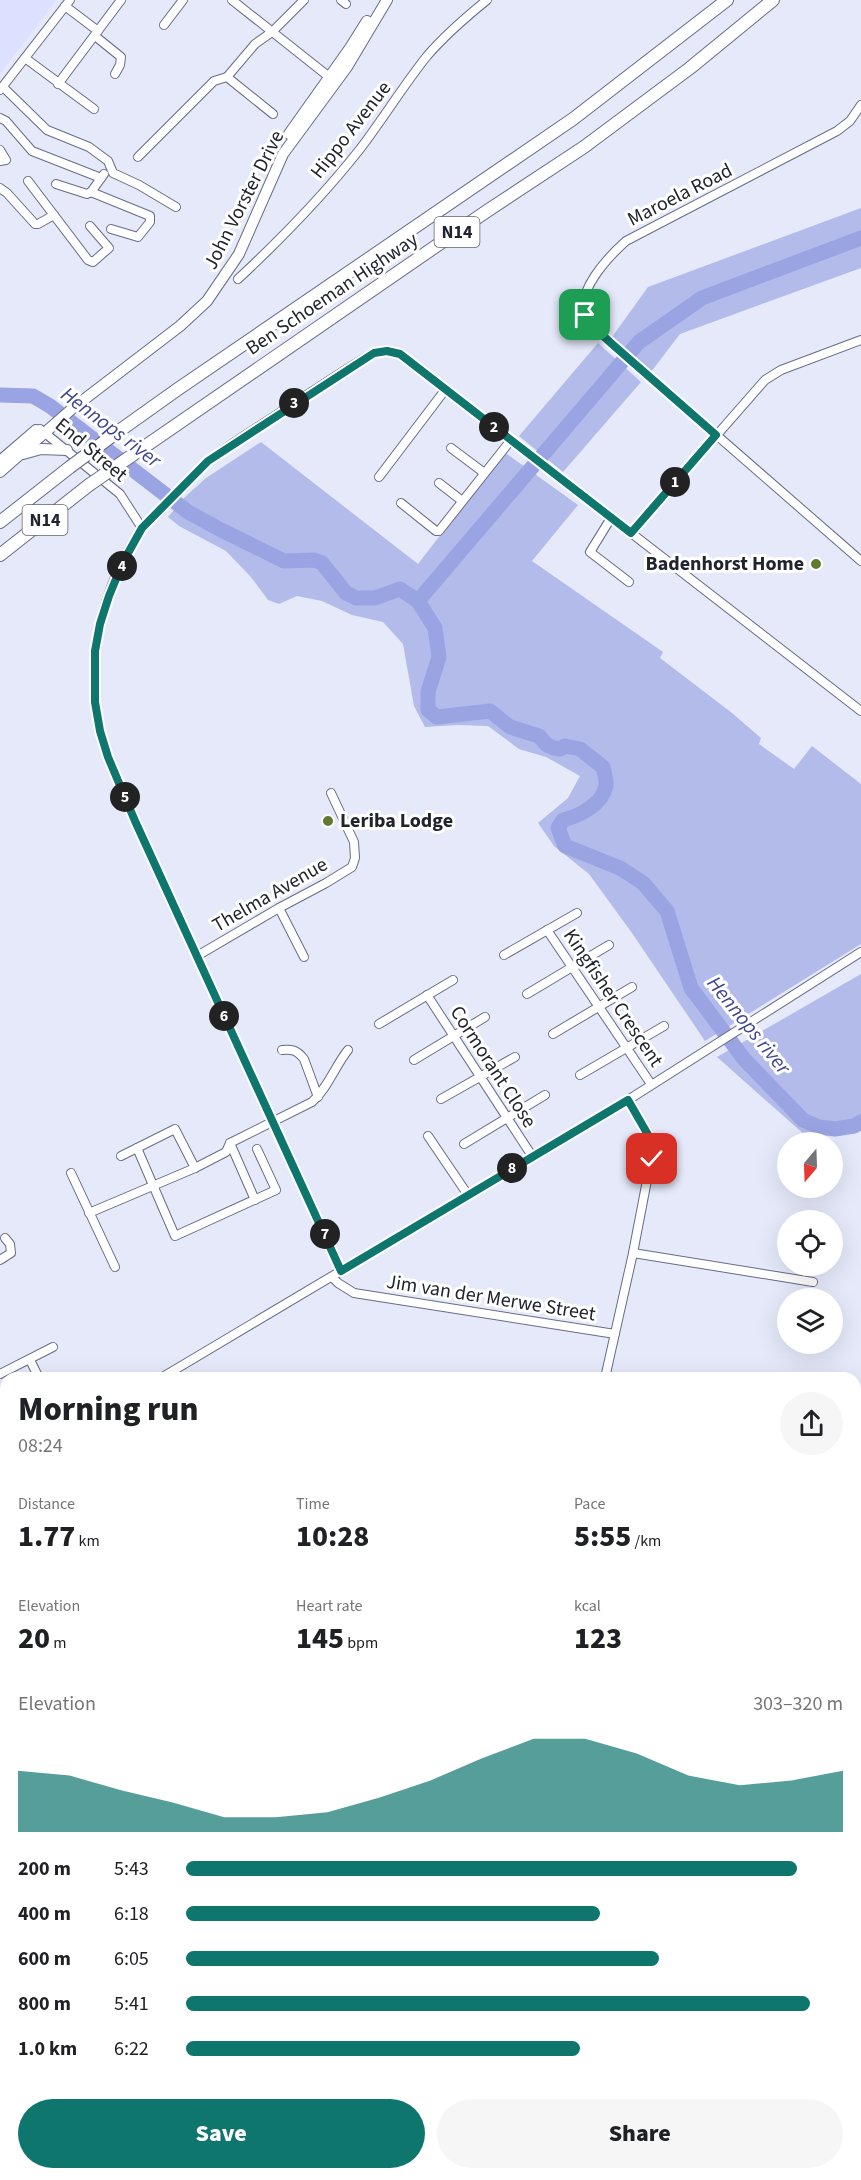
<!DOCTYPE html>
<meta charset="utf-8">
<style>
:root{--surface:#fff;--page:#f6f6f6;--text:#202124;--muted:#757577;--accent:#0f766e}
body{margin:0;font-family:"Source Sans 3",sans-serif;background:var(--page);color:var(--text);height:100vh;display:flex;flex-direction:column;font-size:22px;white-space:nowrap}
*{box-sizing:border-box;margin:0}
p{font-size:20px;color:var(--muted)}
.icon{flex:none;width:33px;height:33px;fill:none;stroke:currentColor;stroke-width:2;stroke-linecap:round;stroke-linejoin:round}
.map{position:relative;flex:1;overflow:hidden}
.side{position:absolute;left:0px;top:1372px;width:861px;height:808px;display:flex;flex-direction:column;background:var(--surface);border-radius:18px 18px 0 0;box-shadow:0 6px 24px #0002}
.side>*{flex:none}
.needle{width:39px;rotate:199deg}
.fabs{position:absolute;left:777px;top:1132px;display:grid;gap:12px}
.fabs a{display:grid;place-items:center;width:66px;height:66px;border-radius:50%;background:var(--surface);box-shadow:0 6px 24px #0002;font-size:30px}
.pin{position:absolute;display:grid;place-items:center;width:51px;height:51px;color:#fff;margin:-26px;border-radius:12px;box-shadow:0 3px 9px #0006}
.km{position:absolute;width:30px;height:30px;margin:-15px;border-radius:50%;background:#222;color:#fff;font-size:16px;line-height:30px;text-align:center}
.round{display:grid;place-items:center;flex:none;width:63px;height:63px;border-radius:32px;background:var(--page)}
.headline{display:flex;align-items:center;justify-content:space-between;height:102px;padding:0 18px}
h1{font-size:33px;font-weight:800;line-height:45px}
.stats{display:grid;grid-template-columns:repeat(3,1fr);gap:9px;height:102px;padding:6px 18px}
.stats div{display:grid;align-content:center}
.stats b{font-size:30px;font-weight:800}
.stats small{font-size:16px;font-weight:400}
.stats p{font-size:16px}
.chart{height:168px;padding:12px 18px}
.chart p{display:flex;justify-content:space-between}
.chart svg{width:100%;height:108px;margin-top:6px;fill:var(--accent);opacity:.7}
.action{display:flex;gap:12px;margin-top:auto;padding:12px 18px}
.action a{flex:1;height:69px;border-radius:36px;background:var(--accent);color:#fff;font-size:24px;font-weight:800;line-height:69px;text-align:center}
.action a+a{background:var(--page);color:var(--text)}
ul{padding:0 18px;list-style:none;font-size:20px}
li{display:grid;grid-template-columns:96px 72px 1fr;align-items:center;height:45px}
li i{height:15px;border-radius:8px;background:var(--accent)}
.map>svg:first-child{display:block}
.built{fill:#dbe1fe}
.green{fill:#b3bbeb}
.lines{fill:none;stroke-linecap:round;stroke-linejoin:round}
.river{stroke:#9aa4e3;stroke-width:15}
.minor-casing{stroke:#686c85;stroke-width:10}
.major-casing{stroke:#686c85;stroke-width:12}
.highway-casing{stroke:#686c85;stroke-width:14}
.minor{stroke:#fff;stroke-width:8}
.major{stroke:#fff;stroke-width:10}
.highway{stroke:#fff;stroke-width:12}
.highway-bridge-casing{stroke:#686c85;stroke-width:14;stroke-linecap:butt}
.highway-bridge{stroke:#fff;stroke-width:12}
.route-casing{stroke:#fff;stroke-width:12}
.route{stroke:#0f766e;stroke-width:8}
.poi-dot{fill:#5f7b30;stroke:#fff;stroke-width:2}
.labels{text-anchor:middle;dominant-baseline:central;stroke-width:6;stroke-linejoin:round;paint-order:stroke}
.shield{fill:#fff;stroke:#64656d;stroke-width:1.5}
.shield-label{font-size:18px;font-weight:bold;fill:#21232e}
.street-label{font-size:20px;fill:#21232e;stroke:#fff}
.poi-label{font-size:20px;font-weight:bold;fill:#21232e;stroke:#fff;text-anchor:end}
.water-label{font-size:21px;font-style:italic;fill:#404591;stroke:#fff}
</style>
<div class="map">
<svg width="861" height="2180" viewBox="0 0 861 2180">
<rect width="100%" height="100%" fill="#e5e9fa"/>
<!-- built -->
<path class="built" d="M 0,0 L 56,0 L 0,74 Z"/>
<!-- green -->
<g class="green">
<path d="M 861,208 L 861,268 L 680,334 L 651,372 L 612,337 L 648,287 Z"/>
<path d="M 598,343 L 641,382 L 563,472 L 519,436 Z"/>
<path d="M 261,442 L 418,564 L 504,452 L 578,505 L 532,561 L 663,652 L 660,658 L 732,713 L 761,738 L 759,744 L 794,769 L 812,746 L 861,784 L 861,944 L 705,1041 L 632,933 L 589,874 L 554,846 L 538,823 L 568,798 L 580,776 L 546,757 L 519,749 L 488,726 L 458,725 L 425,727 L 414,706 L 403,644 L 383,622 L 352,615 L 322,601 L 297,596 L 279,604 L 268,600 L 251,577 L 226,551 L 179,526 L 168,517 L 185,497 L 206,478 Z"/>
<path d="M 861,974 L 861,1126 L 805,1135 L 717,1057 Z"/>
<path d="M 855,1883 L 861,1883 L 861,2180 L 804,2180 L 806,2175 L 855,2175 Z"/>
<path d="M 25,2175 L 181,2175 L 180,2180 L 24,2180 Z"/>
</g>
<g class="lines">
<!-- river -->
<g class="river">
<path d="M 0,395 L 33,396 L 50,406 L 188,512 L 221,530 L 284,561 L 314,560 L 322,563 L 346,593 L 356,598 L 375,598 L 400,589 L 418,601 L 435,628 L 439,657 L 428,692 L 428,710 L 437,717 L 490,711 L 510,727 L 539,736 L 547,745 L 554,748 L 560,749 L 565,746 L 580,749 L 603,767 C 604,773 607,780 606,786 C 602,805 579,816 563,820 L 558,828 L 565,846 L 620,868 L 643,883 L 667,911 L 691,988 L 744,1059 L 803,1120 L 819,1127 L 835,1129 L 854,1126 L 861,1122"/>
<path d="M 418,601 L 639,342 L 702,298 L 861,238"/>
</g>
<!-- minor casing -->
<g class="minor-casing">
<g id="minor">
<path d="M 232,0 L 333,80"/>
<path d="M 341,0 L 346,4"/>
<path d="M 65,6 L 98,31"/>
<path d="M 164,25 L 183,0"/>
<path d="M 95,36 L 121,57 L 120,65 L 115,74"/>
<path d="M 25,58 L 94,109"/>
<path d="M 227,77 L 273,114"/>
<path d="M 58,84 L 121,0"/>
<path d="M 3,87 L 47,130 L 89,147 L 108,161 L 113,173 L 139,185 L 176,207"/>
<path d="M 0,90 L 70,0"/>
<path d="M 861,105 L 850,121 L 837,131 L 626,241 C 608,257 575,292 585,317 C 589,327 603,336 612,344 L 861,561"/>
<path d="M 0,118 L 6,121 L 32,151 L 101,178"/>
<path d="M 0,150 L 6,160 L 0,161"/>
<path d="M 138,157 L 214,81 L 227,77 L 255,44 L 272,32 L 304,0"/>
<path d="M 28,181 L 88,260 L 93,262 L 109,248 L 90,226"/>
<path d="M 56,184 L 87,194 L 91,192 L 104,174"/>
<path d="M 0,188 L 7,193 L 35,224 L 38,224 L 54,215"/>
<path d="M 91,192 L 150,216 L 150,222 L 138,237 L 111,229"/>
<path d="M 238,279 C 282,238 323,196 360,149 C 383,119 403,86 427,56 C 445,35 466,17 487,0"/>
<path d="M 40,429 L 120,494 L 142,528"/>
<path d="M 451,448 L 483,472"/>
<path d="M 379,477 L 445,390"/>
<path d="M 439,483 L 461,500"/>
<path d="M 401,503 L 436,531 L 439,531 L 511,440"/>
<path d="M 611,518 L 590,552 L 629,582"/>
<path d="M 631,533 L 765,380 L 781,370 L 861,340"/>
<path d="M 279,908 L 304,957"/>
<path d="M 547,930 L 651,1084"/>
<path d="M 504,955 L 577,913"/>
<path d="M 197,956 L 279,908 L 326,883 L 352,867 L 355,858 L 354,842 L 331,793"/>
<path d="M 527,994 L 609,945"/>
<path d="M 427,995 L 532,1156"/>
<path d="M 379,1024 L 453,980"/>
<path d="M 553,1034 L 632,987"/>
<path d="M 282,1050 C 292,1049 297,1050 304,1059 L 318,1097"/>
<path d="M 414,1060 L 485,1017"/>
<path d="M 580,1075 L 664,1026"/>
<path d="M 441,1099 L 515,1057"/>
<path d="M 428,1136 L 468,1195"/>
<path d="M 230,1143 L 255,1200"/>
<path d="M 464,1144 L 545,1095"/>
<path d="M 137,1148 L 175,1236 L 276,1190 L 257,1149"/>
<path d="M 121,1156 L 175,1129 L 195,1168"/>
<path d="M 71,1173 L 115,1267"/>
<path d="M 89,1213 L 195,1168 L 226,1152 L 230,1143 L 312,1102 C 328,1088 335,1066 348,1050"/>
<path d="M 633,1253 L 813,1282"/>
<path d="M 0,1260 L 11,1253 L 10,1244 L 5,1238"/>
<path d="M 341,1271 L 135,821 C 119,783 99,744 95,701 C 90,642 107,578 142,529 C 147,522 155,516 161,510 C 176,493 191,476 209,461 C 232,442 259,427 284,410 C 312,392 339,373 368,356 C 379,350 388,350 400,354 L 861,711"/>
<path d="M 332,1277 L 338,1283 L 354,1293 L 615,1334"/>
<path d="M 30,1360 L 39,1378"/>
<path d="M 0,1374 L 53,1347"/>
<path d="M 161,1378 L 628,1100 L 861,952"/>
<path d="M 605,1378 L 633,1253 L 653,1149 L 648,1133 L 628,1100"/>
<path d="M 0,1454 L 6,1466"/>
<path d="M 0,1854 L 6,1855"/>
<path d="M 0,2008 L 6,1960"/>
<path d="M 0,2027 L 6,2028"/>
<path d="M 20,2180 L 21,2175"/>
<path d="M 184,2180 L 185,2175"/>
<path d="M 436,2180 L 436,2175"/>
<path d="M 552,2180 L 553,2175"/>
</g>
</g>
<!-- major casing -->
<g class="major-casing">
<g id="major">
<path d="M 289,134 L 350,48 L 367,21"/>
<path d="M 23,454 L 41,449 L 67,450"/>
<path d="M 0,461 L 36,430"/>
<path d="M 0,472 L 73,408 L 180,326 L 207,301 L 239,254 L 283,154 L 347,67 L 387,0"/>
<path d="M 0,1686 L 6,1687"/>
<path d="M 0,1694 L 6,1695"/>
<path d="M 855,1862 L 861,1862"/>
<path d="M 855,1872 L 861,1872"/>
</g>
</g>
<!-- highway casing -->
<g class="highway-casing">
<g id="highway">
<path d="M 112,436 L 178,389 L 573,119 L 727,0"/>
<path d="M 134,454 L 487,211 L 584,147 L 690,68 L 773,0"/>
<path d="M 0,522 L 70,467"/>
<path d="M 0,555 L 89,485"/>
</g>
</g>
<!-- minor -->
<use href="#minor" class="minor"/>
<!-- major -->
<use href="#major" class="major"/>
<!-- highway -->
<use href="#highway" class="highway"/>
<!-- highway-bridge casing -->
<g class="highway-bridge-casing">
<g id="highway-bridge">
<path d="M 70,467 L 112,436"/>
<path d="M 89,485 L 134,454"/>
</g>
</g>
<!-- highway-bridge -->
<use href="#highway-bridge" class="highway-bridge"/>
</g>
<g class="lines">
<!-- route casing -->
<g class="route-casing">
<path id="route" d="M 585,315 L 589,323 L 612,344 L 716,435 L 631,533 L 400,354 L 387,351 L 374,353 L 208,461 L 142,528 L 123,562 L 109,596 L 100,624 L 95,651 L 95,702 L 100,731 L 108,757 L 135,821 L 341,1271 L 628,1100 L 651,1140 L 652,1159"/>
</g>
<!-- route -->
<use href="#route" class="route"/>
</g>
<!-- markers -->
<g class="poi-dot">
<circle cx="816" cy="564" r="6"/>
<circle cx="328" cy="821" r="6"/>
</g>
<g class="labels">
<!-- shield labels -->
<g class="shield">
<rect x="434.5" y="217" width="45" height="30" rx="4.5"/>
<rect x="22.5" y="505" width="45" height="30" rx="4.5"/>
</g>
<g class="shield-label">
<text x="457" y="232">N14</text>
<text x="45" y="520">N14</text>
</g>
<!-- street labels -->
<g class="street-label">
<text transform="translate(351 130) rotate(-52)">Hippo Avenue</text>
<text transform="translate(680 195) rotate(-27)">Maroela Road</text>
<text transform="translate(244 200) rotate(-63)">John Vorster Drive</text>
<text transform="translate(332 294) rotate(-34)">Ben Schoeman Highway</text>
<text transform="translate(91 450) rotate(40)">End Street</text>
<text transform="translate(270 895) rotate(-30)">Thelma Avenue</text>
<text transform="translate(613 998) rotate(56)">Kingfisher Crescent</text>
<text transform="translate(493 1067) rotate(57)">Cormorant Close</text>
<text transform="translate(491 1298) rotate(9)">Jim van der Merwe Street</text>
</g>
<!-- poi labels -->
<g class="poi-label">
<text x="804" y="564">Badenhorst Home</text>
<text x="340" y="821" text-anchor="start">Leriba Lodge</text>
</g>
<!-- water labels -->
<g class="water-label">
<text transform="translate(111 427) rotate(37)">Hennops river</text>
<text transform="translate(749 1025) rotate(51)">Hennops river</text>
</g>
</g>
</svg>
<div class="fabs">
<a><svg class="needle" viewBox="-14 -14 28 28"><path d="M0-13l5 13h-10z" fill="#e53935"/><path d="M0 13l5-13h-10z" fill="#757577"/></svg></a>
<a><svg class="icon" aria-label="locate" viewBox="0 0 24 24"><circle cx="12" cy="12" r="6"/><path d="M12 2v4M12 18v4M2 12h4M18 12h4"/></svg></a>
<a><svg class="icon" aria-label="layers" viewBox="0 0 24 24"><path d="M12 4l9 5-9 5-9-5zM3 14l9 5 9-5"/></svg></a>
</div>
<div class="pin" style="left:585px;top:315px;background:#1e9e55"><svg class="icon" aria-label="arrive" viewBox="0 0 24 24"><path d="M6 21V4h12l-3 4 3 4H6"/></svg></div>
<div class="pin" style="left:652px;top:1159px;background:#d93025"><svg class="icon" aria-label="check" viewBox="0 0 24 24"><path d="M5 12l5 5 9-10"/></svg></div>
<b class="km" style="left:675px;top:482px">1</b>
<b class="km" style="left:494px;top:427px">2</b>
<b class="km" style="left:294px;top:403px">3</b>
<b class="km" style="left:122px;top:566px">4</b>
<b class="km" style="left:125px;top:797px">5</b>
<b class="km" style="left:224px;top:1016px">6</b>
<b class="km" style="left:325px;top:1234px">7</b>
<b class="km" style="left:512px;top:1168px">8</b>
<section class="side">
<div class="headline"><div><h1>Morning run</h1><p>08:24</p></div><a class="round"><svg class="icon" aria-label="share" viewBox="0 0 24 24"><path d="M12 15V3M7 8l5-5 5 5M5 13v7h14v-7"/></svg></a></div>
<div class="stats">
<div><p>Distance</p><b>1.77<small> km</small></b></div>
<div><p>Time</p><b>10:28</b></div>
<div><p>Pace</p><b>5:55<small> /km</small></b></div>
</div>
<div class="stats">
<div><p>Elevation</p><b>20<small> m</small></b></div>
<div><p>Heart rate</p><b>145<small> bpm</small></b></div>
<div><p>kcal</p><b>123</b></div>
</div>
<div class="chart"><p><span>Elevation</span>303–320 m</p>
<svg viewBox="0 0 160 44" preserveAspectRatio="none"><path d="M0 44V19L10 21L20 27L30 32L40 38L50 38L60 36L70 30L80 23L90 14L100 6L110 6L120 12L130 21L140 25L150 23L160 19V44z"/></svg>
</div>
<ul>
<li><b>200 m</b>5:43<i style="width:93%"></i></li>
<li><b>400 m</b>6:18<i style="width:63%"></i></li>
<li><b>600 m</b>6:05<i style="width:72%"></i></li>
<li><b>800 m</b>5:41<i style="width:95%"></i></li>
<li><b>1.0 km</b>6:22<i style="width:60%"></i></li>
</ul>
<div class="action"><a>Save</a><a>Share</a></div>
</section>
</div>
